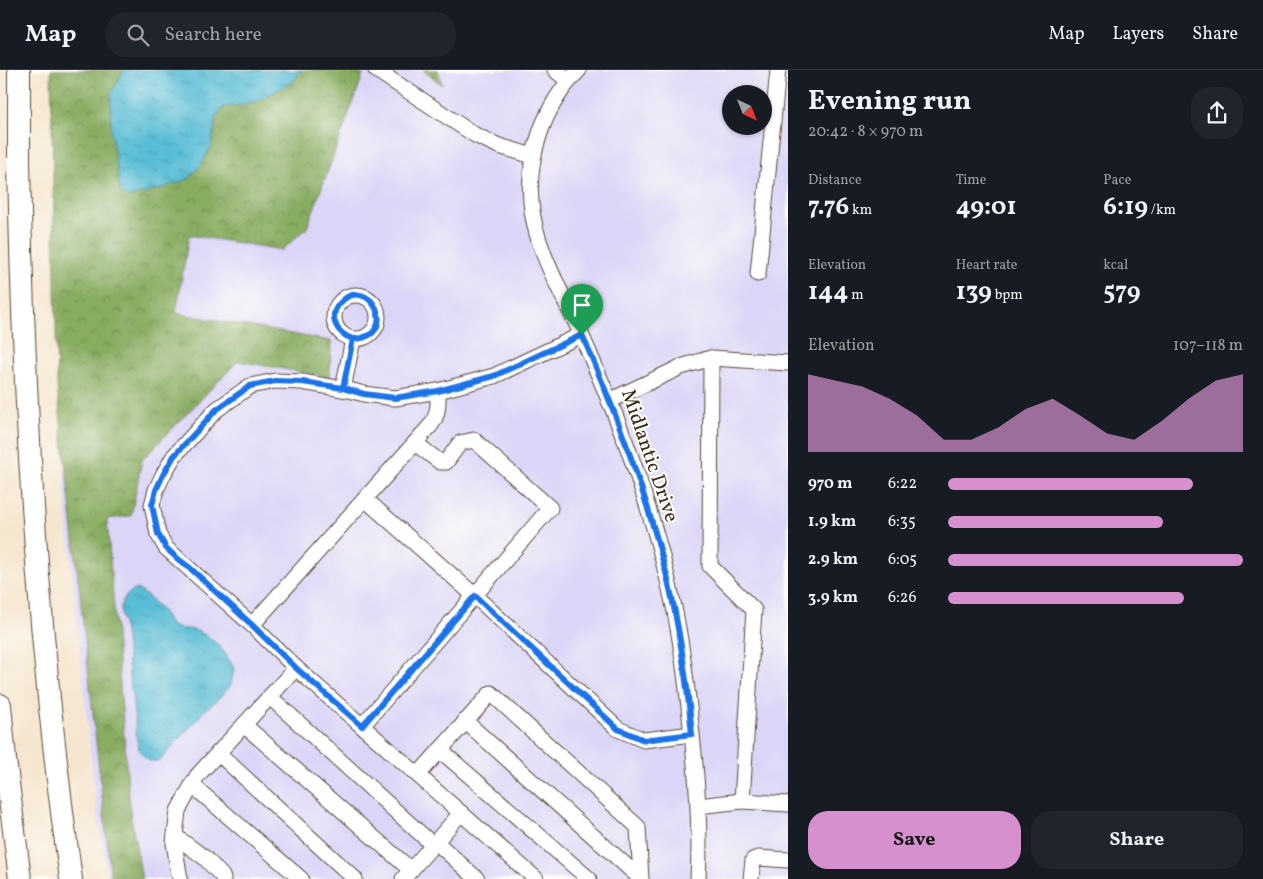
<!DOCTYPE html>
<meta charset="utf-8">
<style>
:root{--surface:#171b24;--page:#20242c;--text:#f1f3f6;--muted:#9ea1a6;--line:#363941;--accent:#d690ce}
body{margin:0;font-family:Vollkorn,serif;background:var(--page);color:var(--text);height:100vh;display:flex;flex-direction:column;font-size:19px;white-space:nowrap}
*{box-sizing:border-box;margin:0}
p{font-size:16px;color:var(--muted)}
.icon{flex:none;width:28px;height:28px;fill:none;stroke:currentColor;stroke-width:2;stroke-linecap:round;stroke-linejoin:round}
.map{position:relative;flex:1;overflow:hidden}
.side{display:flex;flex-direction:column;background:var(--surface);width:475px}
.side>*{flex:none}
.needle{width:32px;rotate:137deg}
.fabs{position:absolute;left:722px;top:15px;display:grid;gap:10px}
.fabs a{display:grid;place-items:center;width:50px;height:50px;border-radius:50%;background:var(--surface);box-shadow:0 1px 4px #0004;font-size:25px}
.pin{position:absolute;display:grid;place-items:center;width:42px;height:42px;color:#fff;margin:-51px -21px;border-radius:50% 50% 50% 0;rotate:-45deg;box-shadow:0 0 5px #0007}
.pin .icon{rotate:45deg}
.round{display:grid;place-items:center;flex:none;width:52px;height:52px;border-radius:20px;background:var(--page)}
.summary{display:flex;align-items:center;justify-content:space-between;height:85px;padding:0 20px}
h1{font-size:28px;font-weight:700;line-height:38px}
.metrics{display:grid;grid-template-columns:repeat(3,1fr);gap:8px;height:85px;padding:5px 20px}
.metrics div{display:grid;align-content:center}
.metrics b{font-size:25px;font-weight:700}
.metrics small{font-size:14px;font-weight:400}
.metrics p{font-size:14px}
.chart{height:140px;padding:10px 20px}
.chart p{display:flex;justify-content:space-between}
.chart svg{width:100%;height:90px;margin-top:5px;fill:var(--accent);opacity:.7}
.button{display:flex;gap:10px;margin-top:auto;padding:10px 20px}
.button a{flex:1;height:58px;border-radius:20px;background:var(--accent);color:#111;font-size:20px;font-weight:700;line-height:58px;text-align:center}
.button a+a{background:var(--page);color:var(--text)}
ul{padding:0 20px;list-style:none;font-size:16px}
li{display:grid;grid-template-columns:80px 60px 1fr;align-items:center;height:38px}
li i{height:12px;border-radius:6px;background:var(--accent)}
header{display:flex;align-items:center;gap:30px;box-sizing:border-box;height:70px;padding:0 25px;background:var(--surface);border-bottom:1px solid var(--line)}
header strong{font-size:24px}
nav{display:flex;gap:28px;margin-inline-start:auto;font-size:18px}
.search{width:350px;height:45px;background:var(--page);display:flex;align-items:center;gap:12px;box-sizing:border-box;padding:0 18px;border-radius:20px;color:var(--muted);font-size:19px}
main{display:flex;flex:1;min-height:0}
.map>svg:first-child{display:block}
.built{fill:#dbd6f7;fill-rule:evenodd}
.forest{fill:url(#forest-crowns);stroke:#626b40}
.water{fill:url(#water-ripples);stroke:#4a747a}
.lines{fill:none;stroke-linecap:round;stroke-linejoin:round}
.minor-casing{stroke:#574639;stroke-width:17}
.highway-casing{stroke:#574639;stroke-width:24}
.minor{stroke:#fff;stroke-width:15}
.highway{stroke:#fff;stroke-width:22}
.route-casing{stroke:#fff;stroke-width:10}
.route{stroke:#1a73e8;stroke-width:6}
.labels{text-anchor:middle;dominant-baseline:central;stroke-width:4;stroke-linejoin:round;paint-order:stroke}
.street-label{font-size:20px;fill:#3b2a1e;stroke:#fdfcf7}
</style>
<header>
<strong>Map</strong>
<div class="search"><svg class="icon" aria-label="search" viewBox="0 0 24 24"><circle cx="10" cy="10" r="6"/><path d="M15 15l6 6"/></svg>Search here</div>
<nav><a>Map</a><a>Layers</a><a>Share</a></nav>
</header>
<main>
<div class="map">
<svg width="788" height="809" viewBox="0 0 788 809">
<defs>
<pattern id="forest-crowns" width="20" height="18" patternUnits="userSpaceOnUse" patternTransform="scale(1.25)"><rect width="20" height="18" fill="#88ac61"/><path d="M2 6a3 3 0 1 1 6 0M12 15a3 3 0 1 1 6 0" fill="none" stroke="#708c4f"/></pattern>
<pattern id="water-ripples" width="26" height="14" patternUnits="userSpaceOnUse" patternTransform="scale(1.25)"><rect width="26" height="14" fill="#58bdd6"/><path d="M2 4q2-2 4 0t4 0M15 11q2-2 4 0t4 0" fill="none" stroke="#4a9aad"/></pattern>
</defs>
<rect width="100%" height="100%" fill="#fdfcf7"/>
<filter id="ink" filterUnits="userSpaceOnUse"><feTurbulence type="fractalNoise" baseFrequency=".02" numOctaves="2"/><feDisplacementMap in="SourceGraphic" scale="10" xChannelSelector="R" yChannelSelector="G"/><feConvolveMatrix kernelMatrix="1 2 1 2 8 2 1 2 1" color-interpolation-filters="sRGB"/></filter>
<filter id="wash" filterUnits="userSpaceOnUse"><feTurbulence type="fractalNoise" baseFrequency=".0096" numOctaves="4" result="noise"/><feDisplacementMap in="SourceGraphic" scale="20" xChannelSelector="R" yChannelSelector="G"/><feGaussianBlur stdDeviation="1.12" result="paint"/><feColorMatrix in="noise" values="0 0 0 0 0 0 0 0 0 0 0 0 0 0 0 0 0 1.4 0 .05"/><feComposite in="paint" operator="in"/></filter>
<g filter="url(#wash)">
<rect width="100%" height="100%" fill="#f6e6cf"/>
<!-- built -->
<path class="built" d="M 56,0 L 546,0 L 562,19 L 579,0 L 788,0 L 788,809 L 108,809 L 95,729 L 66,441 L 58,182 ZM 731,24 L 764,24 L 764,56 L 731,56 Z"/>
<!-- forest -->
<g class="forest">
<path d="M 51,0 L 124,0 L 111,23 L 211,77 L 216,46 L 225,37 L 241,35 L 293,12 L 302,0 L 357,0 L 363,5 L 307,158 L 282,180 L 189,165 L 176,243 L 331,271 L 330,307 L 238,291 L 142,390 L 131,446 L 107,449 L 130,741 L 142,809 L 111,809 L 57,316 Z"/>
<path d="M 423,0 L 438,0 L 442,15 Z"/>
</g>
<!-- water -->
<g class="water">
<path d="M 124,0 L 302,0 L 293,12 L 257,31 L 241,35 L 224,37 L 216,46 L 211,77 L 201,95 L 188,109 L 160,119 L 130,127 L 121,124 L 111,62 L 111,23 Z"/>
<path d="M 137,519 C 146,524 157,534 163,542 C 166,546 167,551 171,555 C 177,560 187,558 194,560 C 212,565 227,583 234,599 L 231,615 L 216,631 L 203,642 L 197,650 L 175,673 L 162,689 L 156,691 L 150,691 L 147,689 L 140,682 L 137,671 L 132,625 L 130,619 C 128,600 128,582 125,563 C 124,554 119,544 121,536 C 122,528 130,521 137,519 Z"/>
</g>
</g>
<g filter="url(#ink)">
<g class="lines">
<!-- minor casing -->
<g class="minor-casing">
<g id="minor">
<path d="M 376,0 L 475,65 L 499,76 L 533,86"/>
<path d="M 555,0 L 569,11"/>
<path d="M 579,0 C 545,34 527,84 531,132 C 534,174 559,218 577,255 C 590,284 602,313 614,342 C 639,405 660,471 674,537 C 682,576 687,616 691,656 C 697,707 701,758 698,809"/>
<path d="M 758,204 L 778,0"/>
<circle cx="356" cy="247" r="22"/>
<path d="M 711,288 L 710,496 L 754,540 L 742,731 L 788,734"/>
<path d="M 343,319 L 353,269"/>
<path d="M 609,331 L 681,297 L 711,288 L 788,293"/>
<path d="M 365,429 L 475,526 L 618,659 L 644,670 L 692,664"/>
<path d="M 252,555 L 431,355 C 439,344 438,334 438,321"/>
<path d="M 270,627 L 433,775"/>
<path d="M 465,651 L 641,809"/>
<path d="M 244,655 L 411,800"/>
<path d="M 362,656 L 550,438 L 474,370 L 460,373 L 446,392 L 440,392 L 415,373"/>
<path d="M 440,680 L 589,809"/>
<path d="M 218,683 L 355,809"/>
<path d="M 418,705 L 491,623 L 638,757 L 641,809"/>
<path d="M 192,715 L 301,809"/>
<path d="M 698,736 L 742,731"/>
<path d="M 175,766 L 205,788 L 222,806 L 223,809"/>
<path d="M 436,772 L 477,809"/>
<path d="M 180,809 L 174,773 L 178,741 L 197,706 L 296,598"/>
<path d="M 403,809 L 461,743"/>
<path d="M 536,809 L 296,598 L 252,555 L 166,478 L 158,464 L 152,435 L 156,420 L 163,405 L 174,386 L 216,340 L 250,316 L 275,311 L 302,312 L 349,320 L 364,324 L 395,328 L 438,321 L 494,306 L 581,265"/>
<path d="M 751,809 L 753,790 L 758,788 L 788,790"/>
</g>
</g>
<!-- highway casing -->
<g class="highway-casing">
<g id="highway">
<path d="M 19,0 C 19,30 19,60 19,90 C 23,330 37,571 71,809"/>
<path d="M 0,635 L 5,689 L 20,809"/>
</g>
</g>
<!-- minor -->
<use href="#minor" class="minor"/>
<!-- highway -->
<use href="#highway" class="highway"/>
</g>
</g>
<g class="lines" filter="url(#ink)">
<!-- route casing -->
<g class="route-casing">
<path id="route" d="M 582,265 L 494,306 L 438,321 L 395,328 L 364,324 L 343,318 L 353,269 C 337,264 327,247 340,233 C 369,202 403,267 353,269 L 343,318 L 302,312 L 275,311 L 250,316 L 216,340 L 174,386 L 163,405 L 156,420 L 152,435 L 158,464 L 166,478 L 178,489 L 190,498 L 252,555 L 296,598 L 362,656 L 475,526 L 618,659 L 644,670 L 692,664 C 687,612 680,560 668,510 C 647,426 617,344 582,265"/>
</g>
<!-- route -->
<use href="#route" class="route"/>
</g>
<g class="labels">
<!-- street labels -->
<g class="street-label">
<text transform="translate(649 386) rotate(71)">Midlantic Drive</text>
</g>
</g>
</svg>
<div class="fabs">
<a><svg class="needle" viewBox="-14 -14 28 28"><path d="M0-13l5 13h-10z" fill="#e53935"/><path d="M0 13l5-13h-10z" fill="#9ea1a6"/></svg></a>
</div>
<div class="pin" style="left:582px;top:265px;background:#1e9e55"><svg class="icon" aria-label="arrive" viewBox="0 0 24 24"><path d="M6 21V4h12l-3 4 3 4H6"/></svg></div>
</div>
<section class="side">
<div class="summary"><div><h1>Evening run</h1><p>20:42 · 8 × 970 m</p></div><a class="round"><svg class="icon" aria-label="share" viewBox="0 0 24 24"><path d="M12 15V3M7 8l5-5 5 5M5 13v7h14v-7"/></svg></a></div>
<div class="metrics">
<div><p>Distance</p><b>7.76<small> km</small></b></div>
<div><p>Time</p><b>49:01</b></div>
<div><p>Pace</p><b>6:19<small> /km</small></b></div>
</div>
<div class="metrics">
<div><p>Elevation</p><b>144<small> m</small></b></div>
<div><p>Heart rate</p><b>139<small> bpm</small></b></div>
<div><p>kcal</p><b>579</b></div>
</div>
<div class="chart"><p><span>Elevation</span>107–118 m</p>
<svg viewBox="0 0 160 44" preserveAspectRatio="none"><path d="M0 44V6L10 9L20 12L30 18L40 26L50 38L60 38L70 32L80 23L90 18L100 26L110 35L120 38L130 29L140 18L150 9L160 6V44z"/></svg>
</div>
<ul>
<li><b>970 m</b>6:22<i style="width:83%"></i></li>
<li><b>1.9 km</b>6:35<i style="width:73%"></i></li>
<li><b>2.9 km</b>6:05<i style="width:100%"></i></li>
<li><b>3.9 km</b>6:26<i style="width:80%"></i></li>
</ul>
<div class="button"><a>Save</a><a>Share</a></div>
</section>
</main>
